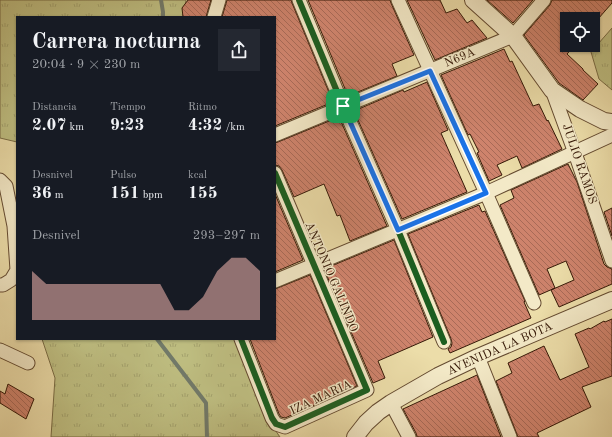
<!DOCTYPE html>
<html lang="es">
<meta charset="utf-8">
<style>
:root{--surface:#171b24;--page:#242831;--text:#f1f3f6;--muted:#9ea1a6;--accent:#c59692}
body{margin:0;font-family:"Old Standard TT",serif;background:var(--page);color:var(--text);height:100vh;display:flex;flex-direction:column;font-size:15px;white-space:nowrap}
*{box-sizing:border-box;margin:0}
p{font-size:13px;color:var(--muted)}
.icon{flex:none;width:22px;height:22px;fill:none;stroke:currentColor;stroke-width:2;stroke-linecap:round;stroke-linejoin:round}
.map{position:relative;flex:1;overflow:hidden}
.sheet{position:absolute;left:16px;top:16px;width:260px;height:324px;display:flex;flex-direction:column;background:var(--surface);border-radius:0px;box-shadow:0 1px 3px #0004}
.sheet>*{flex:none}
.fabs{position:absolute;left:560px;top:12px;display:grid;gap:8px}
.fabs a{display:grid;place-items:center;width:40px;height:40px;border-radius:0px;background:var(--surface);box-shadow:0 1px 3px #0004;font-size:20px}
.pin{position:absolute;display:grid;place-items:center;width:34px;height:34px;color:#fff;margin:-17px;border-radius:8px;box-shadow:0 2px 6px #0006}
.round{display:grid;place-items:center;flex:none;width:42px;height:42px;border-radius:0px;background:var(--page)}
.overview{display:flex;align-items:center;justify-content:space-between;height:68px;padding:0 16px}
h1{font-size:22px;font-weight:800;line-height:30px}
.stats{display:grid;grid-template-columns:repeat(3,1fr);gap:6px;height:68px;padding:4px 16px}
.stats div{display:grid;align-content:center}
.stats b{font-size:17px;font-weight:800}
.stats small{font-size:11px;font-weight:400}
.stats p{font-size:11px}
.chart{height:112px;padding:8px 16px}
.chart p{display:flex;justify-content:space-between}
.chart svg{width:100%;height:72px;margin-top:4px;fill:var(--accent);opacity:.7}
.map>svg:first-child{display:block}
.grass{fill:url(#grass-tufts);stroke:#7a6c44}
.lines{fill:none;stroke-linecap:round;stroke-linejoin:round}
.stream{stroke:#717a6a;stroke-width:4}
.building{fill:url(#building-back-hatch);stroke:#361907}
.minor-casing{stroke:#644a30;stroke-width:15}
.tertiary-casing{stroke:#644a30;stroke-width:18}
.minor{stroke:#f3e9c7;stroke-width:13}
.tertiary{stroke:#f3e9c7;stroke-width:16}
.cycleway-casing{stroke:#f3e9c7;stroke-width:8}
.cycleway{stroke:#1b5e20;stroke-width:6}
.route-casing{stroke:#fff;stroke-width:8}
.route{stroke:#1a73e8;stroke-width:5}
.labels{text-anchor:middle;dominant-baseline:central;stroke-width:3;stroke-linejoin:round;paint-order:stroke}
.street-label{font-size:12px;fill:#361907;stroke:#f3e9c7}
</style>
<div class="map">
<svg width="612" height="437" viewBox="0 0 612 437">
<defs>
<pattern id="grass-tufts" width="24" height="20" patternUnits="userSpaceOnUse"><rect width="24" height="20" fill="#bfbf82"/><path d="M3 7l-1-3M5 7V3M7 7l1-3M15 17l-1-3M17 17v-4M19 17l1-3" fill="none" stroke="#a5a46f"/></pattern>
<pattern id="building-back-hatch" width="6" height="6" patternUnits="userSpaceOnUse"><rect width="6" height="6" fill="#ce836c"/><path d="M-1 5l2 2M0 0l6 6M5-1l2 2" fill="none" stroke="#a86a57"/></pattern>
</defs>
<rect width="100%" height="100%" fill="#ecdda9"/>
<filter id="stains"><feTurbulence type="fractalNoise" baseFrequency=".005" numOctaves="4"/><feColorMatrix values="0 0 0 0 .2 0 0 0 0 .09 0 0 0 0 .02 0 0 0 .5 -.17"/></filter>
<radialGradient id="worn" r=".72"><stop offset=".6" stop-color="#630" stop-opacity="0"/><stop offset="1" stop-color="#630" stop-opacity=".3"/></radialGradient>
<!-- grass -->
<g class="grass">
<path d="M 0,0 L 186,0 L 184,17 L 17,17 L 17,142 L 0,138 Z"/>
<path d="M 612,28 L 612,90 L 599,79 L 591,52 Z"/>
<path d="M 42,339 L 241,339 L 273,427 L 280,437 L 51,437 L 55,378 Z"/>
</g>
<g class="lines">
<!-- stream -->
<g class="stream">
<path d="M 161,0 L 163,12 L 163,17"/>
<path d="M 157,339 L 206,403 L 207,437"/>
</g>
</g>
<!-- building -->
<g class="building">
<path d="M 188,0 L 211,0 L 206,17 L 183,17 L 182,8 Z"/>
<path d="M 227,0 L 291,0 L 292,3 L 333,102 L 275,126 L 275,17 L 222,17 Z"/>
<path d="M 308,0 L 390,0 L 391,3 L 414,55 L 392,64 L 397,76 L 348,96 Z"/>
<path d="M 407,0 L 440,0 L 446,13 L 457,9 L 467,23 L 472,20 L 487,38 L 435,60 Z"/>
<path d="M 487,0 L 533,0 L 513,23 Z"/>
<path d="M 552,0 L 612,0 L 612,3 L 598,19 L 567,19 L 567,45 L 575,45 L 567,54 L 583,69 L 583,70 L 598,84 L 583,100 L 559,83 L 524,35 L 550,5 Z"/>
<path d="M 504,49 L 510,62 L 512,61 L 533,106 L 539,104 L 547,121 L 548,120 L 562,149 L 522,168 L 517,156 L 497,165 L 502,175 L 489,181 L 477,153 L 479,152 L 470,134 L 468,135 L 441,75 Z"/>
<path d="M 427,82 L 448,130 L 441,133 L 467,192 L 402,219 L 354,111 L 403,90 L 404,92 Z"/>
<path d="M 339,117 L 387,226 L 350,241 L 340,215 L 337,216 L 324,184 L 294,197 L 282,170 L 279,166 L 275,165 L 275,143 L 278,142 Z"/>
<path d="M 568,164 L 577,182 L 604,264 L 607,267 L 612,269 L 612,284 L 559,307 L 551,290 L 574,280 L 566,261 L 547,269 L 555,288 L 539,295 L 500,205 L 514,198 L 511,190 Z"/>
<path d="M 275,194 L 303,260 L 275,272 Z"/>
<path d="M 479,205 L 482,212 L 485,211 L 525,301 L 524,302 L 531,318 L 450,353 L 448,349 L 451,347 L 452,343 L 451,339 L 408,234 Z"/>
<path d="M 612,208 L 612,236 L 604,212 Z"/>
<path d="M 394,240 L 433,337 L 378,361 L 385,378 L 373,383 L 324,269 Z"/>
<path d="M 310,275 L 357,386 L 285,418 L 281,417 L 279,414 L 250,339 L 275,339 L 275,289 Z"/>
<path d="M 612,319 L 612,376 L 582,387 L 591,407 L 537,433 L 539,437 L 518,437 L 496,381 L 512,373 L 508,363 L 544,346 L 560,380 L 589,367 L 575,334 L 589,328 L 590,329 L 604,321 L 605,322 Z"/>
<path d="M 477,375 L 501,437 L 417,437 L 416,433 L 403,409 Z"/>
<path d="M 8,384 L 34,399 L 26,419 L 0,403 L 0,391 L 5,394 Z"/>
</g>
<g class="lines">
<!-- minor casing -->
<g class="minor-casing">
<g id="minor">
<path d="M 299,0 L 343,106 L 398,230 L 444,342"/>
<path d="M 398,0 L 486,193 L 534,303"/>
<path d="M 214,17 L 219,0"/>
<path d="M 552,90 L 575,153 L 612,261"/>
<path d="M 275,135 L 513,36 L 544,0"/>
<path d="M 0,180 L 6,186 L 14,226 L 17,270 L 11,280 L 3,285 L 0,285"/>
<path d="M 275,281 L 486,193 L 612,135"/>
<path d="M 241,339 L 272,418 L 276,424 L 285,427 L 367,390 L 275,173"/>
<path d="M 0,350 L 28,363"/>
<path d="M 478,357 L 510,437"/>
<path d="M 391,403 L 409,437"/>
</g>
</g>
<!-- tertiary casing -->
<g class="tertiary-casing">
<g id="tertiary">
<path d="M 473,0 L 513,36 L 552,90 L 580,109 L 604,121 L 612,122"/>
<path d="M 355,437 L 366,423 L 378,412 L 391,403 L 438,376 L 478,357 L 612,300"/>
</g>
</g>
<!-- minor -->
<use href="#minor" class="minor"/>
<!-- tertiary -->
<use href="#tertiary" class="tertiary"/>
<!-- cycleway casing -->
<g class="cycleway-casing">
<g id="cycleway">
<path d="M 299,0 L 343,106 L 398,230 L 444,342"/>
<path d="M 241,339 L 272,418 L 276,424 L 285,427 L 367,390 L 275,173"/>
</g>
</g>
<!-- cycleway -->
<use href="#cycleway" class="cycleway"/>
</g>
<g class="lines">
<!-- route casing -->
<g class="route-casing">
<path id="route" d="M 430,71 L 486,193 L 398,230 L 343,106 Z"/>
</g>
<!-- route -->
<use href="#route" class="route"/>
</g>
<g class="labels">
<!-- street labels -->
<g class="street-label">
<text transform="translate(460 58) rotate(-23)">N69A</text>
<text transform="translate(579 164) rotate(71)">JULIO RAMOS</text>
<text transform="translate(331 277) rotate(67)">ANTONIO GALINDO</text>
<text transform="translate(500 349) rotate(-24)">AVENIDA LA BOTA</text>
<text transform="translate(321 398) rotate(-25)">IZA MARIA</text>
</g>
</g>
<rect width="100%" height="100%" filter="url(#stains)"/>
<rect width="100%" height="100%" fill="url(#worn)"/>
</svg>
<div class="fabs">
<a><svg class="icon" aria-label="locate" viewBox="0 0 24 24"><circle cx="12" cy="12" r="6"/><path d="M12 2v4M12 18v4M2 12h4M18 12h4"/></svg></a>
</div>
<div class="pin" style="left:343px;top:106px;background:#1e9e55"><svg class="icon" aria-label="arrive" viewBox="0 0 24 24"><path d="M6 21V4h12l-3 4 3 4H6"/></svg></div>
<section class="sheet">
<div class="overview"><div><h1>Carrera nocturna</h1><p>20:04 · 9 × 230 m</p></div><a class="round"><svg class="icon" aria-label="share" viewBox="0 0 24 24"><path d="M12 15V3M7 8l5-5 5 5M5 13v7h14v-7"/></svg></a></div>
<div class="stats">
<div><p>Distancia</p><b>2.07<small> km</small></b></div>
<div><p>Tiempo</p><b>9:23</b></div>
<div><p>Ritmo</p><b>4:32<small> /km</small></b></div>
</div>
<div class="stats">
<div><p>Desnivel</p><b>36<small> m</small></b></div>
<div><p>Pulso</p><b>151<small> bpm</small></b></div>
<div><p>kcal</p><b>155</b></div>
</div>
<div class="chart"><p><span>Desnivel</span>293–297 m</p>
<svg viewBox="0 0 160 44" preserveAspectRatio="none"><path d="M0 44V14L10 22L20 22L30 22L40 22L50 22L60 22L70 22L80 22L90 22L100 38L110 38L120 30L130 14L140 6L150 6L160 14V44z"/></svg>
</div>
</section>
</div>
